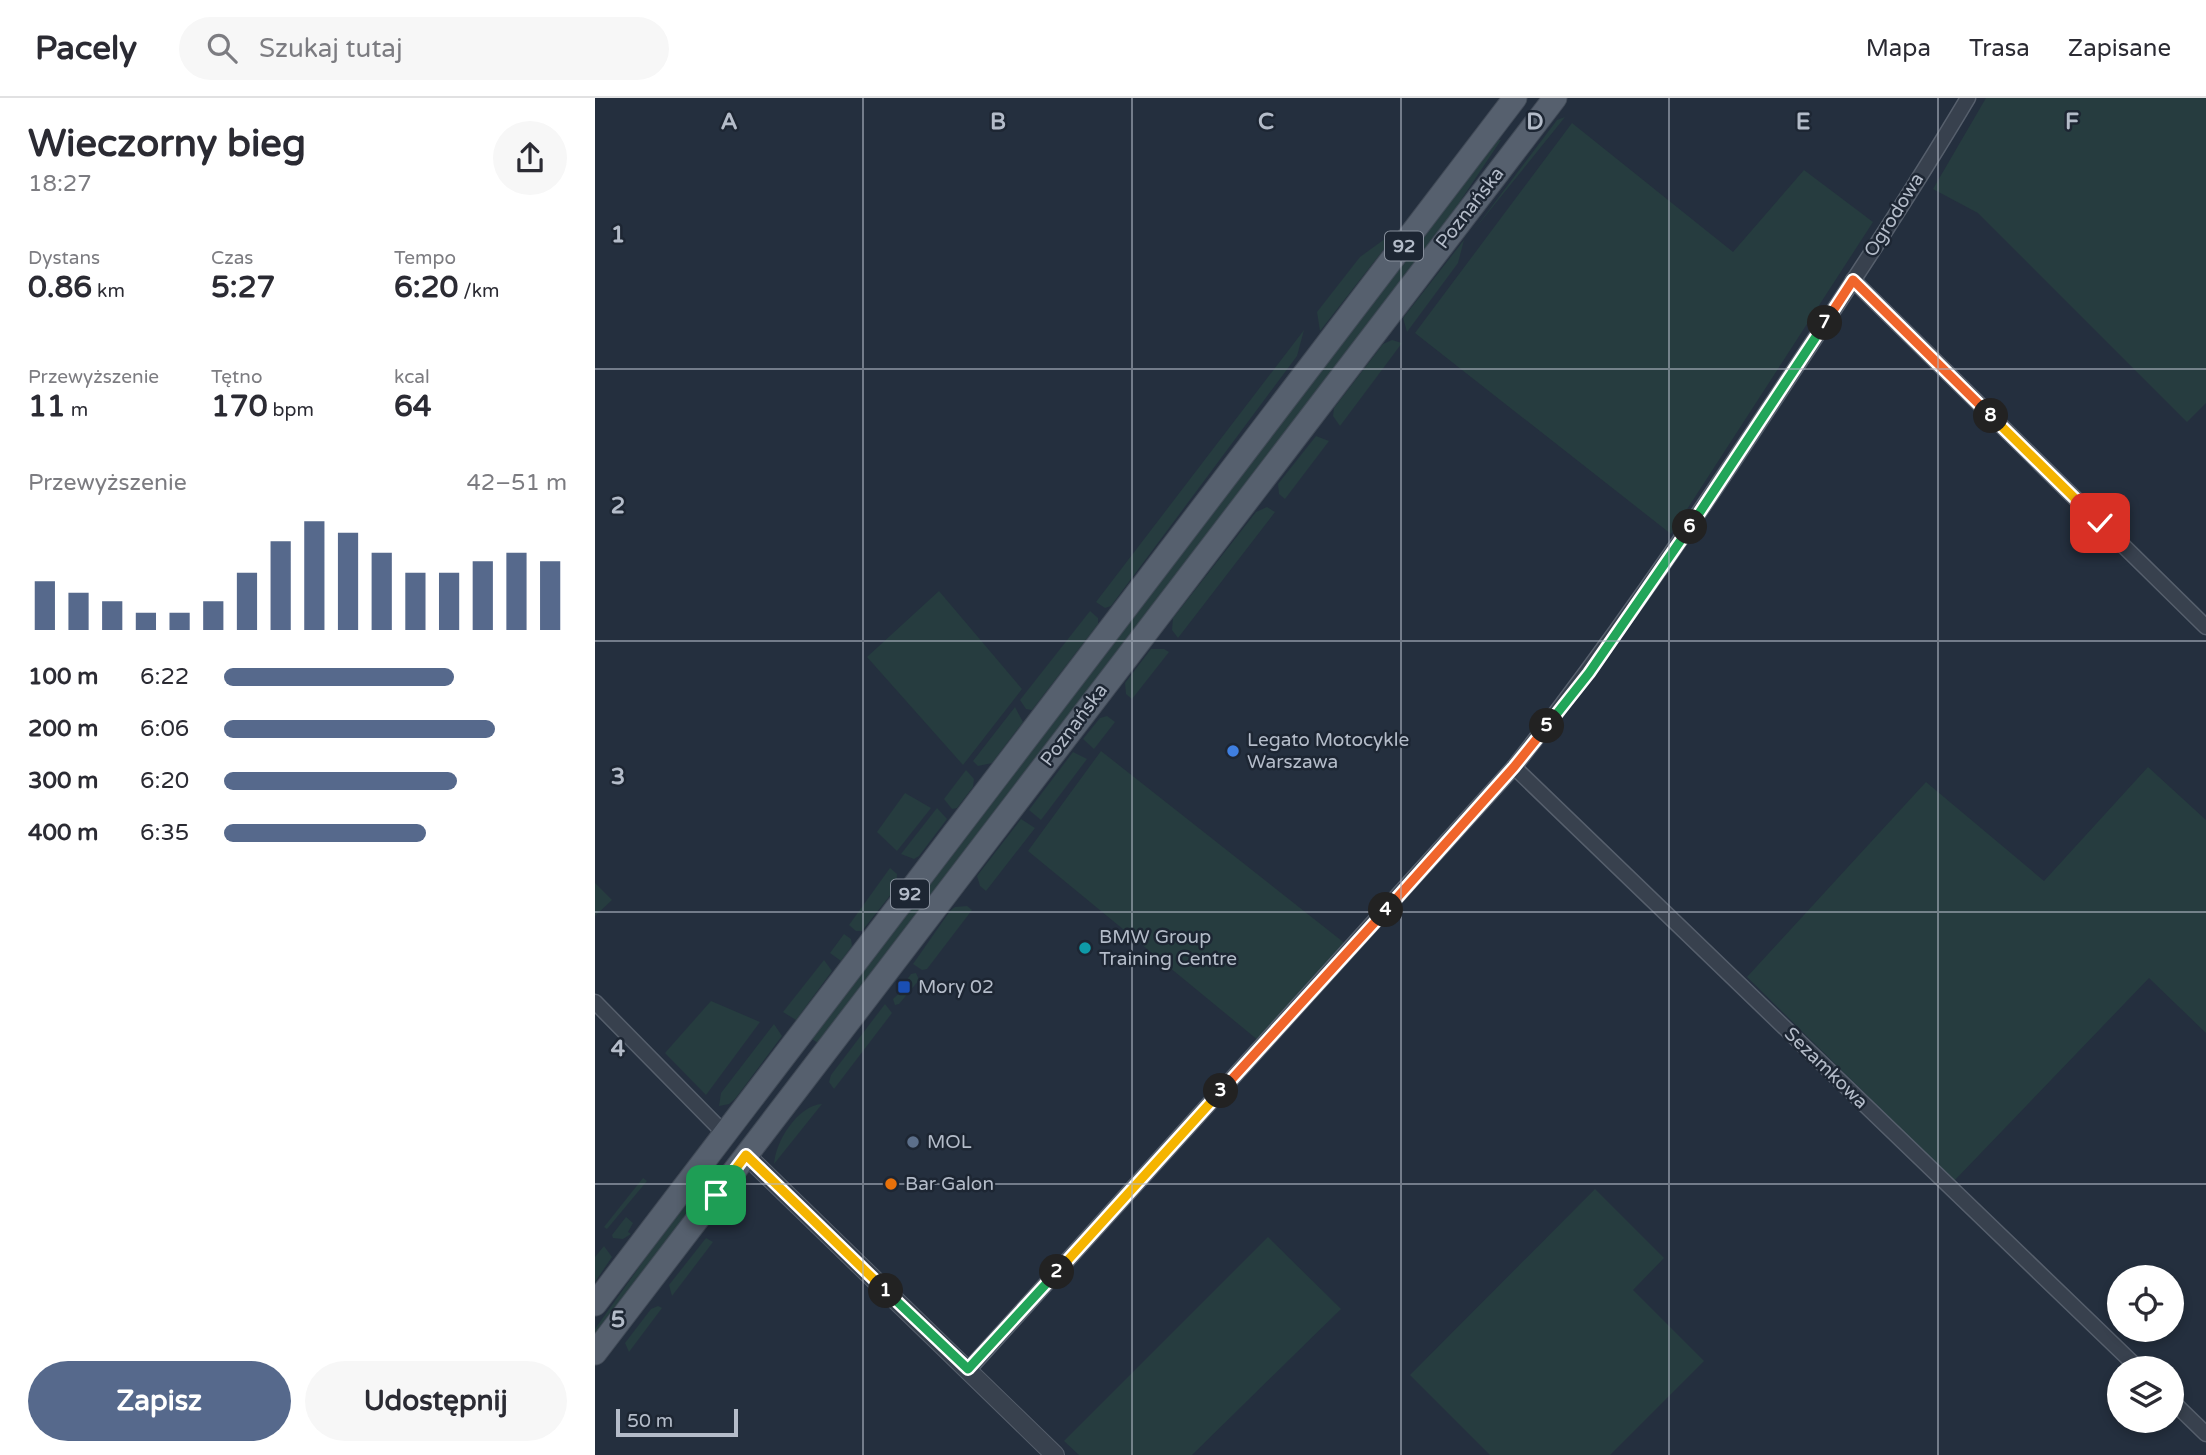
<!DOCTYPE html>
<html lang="pl">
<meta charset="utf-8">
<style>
:root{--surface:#fff;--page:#f7f7f7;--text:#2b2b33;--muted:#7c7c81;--line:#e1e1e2;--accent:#56698c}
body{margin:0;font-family:"Varela Round",sans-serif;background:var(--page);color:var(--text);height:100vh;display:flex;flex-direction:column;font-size:26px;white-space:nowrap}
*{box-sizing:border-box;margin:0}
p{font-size:23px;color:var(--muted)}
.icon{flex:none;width:38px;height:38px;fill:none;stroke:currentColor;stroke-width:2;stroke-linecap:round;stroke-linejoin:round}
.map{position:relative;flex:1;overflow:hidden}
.drawer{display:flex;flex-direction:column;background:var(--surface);width:595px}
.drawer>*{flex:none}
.tools{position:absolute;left:1512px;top:1167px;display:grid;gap:14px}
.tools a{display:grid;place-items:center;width:77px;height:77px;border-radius:50%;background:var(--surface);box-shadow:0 4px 10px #0003;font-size:35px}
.scale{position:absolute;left:21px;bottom:18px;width:122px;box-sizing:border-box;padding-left:7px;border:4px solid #b4bcc9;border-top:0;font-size:19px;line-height:24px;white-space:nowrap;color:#b4bcc9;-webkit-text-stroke:5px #1d2633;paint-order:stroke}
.pin{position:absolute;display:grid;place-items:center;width:60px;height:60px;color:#fff;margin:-30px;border-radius:14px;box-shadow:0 4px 10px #0006}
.km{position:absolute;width:35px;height:35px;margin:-18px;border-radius:50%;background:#222;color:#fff;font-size:19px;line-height:35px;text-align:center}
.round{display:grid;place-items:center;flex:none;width:74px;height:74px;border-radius:37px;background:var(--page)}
.overview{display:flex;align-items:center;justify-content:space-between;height:119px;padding:0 28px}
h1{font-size:38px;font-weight:700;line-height:52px}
.metrics{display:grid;grid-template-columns:repeat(3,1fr);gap:10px;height:119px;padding:7px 28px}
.metrics div{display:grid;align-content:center}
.metrics b{font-size:30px;font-weight:700}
.metrics small{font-size:19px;font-weight:400}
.metrics p{font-size:19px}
.chart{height:196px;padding:14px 28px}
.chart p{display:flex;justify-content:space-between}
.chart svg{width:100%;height:126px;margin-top:7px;stroke:var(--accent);stroke-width:6}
.primary-button{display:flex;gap:14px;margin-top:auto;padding:14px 28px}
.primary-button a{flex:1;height:80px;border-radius:42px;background:var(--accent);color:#fff;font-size:28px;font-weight:700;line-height:80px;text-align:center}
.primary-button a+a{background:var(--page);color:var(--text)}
ul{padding:0 28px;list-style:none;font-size:23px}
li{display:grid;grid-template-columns:112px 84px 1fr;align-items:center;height:52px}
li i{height:18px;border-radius:9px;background:var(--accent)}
header{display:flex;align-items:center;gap:42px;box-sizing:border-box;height:98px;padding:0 35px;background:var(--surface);border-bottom:2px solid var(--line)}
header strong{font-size:33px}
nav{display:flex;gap:38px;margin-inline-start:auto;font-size:24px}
.search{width:490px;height:63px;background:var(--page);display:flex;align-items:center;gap:18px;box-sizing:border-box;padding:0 24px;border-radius:38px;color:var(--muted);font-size:26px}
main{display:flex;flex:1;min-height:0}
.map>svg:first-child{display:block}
.green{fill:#263c3f}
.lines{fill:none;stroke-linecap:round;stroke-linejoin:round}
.minor-casing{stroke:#565f6c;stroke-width:17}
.tertiary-casing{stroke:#565f6c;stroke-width:20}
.primary-casing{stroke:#414a57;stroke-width:25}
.minor{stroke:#38414e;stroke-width:14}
.tertiary{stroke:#38414e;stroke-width:18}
.primary{stroke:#56606e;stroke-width:23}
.split-1-casing{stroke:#fff;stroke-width:14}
.split-2-casing{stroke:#fff;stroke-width:14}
.split-3-casing{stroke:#fff;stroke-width:14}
.split-4-casing{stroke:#fff;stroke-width:14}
.split-5-casing{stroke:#fff;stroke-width:14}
.split-6-casing{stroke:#fff;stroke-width:14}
.split-7-casing{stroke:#fff;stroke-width:14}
.split-8-casing{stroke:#fff;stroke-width:14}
.split-9-casing{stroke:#fff;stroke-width:14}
.split-1{stroke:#f5b400;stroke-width:9}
.split-2{stroke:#22a559;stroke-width:9}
.split-3{stroke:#f5b400;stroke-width:9}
.split-4{stroke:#f0652b;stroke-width:9}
.split-5{stroke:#f0652b;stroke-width:9}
.split-6{stroke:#22a559;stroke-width:9}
.split-7{stroke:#22a559;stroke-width:9}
.split-8{stroke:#f0652b;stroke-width:9}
.split-9{stroke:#f5b400;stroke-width:9}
.grid{fill:none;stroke:#b4bcc9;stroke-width:2;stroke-opacity:0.55}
.shop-dot{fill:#3f7fe0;stroke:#1d2633;stroke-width:2.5}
.culture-dot{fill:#0f9aa8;stroke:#1d2633;stroke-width:2.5}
.transit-dot{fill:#1a4fb4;stroke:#1d2633;stroke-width:2.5}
.service-dot{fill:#5c6f8a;stroke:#1d2633;stroke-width:2.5}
.food-dot{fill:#e8710a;stroke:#1d2633;stroke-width:2.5}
.labels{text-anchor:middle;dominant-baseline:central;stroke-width:5;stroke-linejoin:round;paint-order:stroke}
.shield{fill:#1d2633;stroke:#878f9c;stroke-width:2}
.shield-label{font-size:18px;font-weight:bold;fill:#b4bcc9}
.street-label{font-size:19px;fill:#b4bcc9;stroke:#1d2633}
.poi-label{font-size:19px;fill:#b4bcc9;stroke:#1d2633;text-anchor:start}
.grid-label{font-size:23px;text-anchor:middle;font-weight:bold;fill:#b4bcc9;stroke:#1d2633;stroke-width:5;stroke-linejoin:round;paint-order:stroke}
</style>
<header>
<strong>Pacely</strong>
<div class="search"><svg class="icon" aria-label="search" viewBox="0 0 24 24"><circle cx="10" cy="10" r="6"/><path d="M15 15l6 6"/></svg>Szukaj tutaj</div>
<nav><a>Mapa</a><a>Trasa</a><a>Zapisane</a></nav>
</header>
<main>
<section class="drawer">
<div class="overview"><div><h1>Wieczorny bieg</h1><p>18:27</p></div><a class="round"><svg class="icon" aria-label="share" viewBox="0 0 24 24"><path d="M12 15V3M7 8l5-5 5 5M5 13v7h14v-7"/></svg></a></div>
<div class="metrics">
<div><p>Dystans</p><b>0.86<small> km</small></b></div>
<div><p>Czas</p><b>5:27</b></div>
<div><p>Tempo</p><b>6:20<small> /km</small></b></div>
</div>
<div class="metrics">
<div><p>Przewyższenie</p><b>11<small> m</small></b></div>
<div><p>Tętno</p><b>170<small> bpm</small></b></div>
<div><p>kcal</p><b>64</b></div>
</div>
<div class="chart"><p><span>Przewyższenie</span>42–51 m</p>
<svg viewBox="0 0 160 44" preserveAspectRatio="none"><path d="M5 44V27M15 44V31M25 44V34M35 44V38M45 44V38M55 44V34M65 44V24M75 44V13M85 44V6M95 44V10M105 44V17M115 44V24M125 44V24M135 44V20M145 44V17M155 44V20"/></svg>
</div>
<ul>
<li><b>100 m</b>6:22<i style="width:67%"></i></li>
<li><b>200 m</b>6:06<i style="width:79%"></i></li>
<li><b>300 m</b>6:20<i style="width:68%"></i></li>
<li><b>400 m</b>6:35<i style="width:59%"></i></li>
</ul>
<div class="primary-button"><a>Zapisz</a><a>Udostępnij</a></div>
</section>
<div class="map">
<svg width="1611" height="1357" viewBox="0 0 1611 1357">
<rect width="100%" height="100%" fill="#242f3e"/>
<!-- green -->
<g class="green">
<path d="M 1391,0 L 1611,0 L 1611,305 L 1592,324 L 1383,115 L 1338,91 Z"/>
<path d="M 970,19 L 879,132 L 962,22 Z"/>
<path d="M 977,25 L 1138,154 L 1209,72 L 1278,124 L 1076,436 L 820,235 Z"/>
<path d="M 901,42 L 906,42 L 854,120 L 223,945 L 215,940 Z"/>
<path d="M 798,135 L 800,137 L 725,233 L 722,214 L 765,159 Z"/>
<path d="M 869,142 L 863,165 L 812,234 L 808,220 Z"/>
<path d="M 709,232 L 702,258 L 516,508 L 510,510 L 501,504 Z"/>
<path d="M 797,242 L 807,245 L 745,328 L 738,318 L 739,310 L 788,246 Z"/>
<path d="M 721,338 L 734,343 L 690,401 L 684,396 L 683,386 Z"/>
<path d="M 672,409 L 680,414 L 583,540 L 577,532 L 578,520 L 661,414 Z"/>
<path d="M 344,493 L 427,591 L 368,667 L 272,559 Z"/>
<path d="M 495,513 L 503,520 L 503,526 L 437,612 L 431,611 L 425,602 Z"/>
<path d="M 556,551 L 569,551 L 574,554 L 537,601 L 531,596 L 530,585 Z"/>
<path d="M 420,609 L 428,624 L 397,665 L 383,668 L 378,663 Z"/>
<path d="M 512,618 L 520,624 L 499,651 L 488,641 L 505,620 Z"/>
<path d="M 506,653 L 752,847 L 664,943 L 433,753 Z"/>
<path d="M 478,654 L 492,661 L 446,722 L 434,712 Z"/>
<path d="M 1553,669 L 1611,722 L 1611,935 L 1554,880 L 1359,1083 L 1152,879 L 1331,684 L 1449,783 Z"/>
<path d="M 371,672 L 379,681 L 378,689 L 362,710 L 357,711 L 349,701 Z"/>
<path d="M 310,695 L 336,710 L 302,753 L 282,734 Z"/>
<path d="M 342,710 L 352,721 L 324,758 L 319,761 L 306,756 Z"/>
<path d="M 426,721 L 440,730 L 391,793 L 385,788 L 382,778 Z"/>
<path d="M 295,770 L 302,776 L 301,790 L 267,833 L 261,833 L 254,827 Z"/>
<path d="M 0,785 L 17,802 L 0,818 Z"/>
<path d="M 372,808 L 377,812 L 332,871 L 327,872 L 318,866 L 355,813 L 360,809 Z"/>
<path d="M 249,836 L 256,841 L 257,848 L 246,863 L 235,855 Z"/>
<path d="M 229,862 L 237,873 L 201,922 L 188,914 Z"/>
<path d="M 321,875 L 324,882 L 304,906 L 300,907 L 298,901 L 314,886 L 311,883 L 316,876 Z"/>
<path d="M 116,903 L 165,924 L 111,997 L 70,955 Z"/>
<path d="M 290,906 L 297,915 L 239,991 L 234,984 L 236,977 Z"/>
<path d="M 179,926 L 187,938 L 140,1001 L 134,1006 L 124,1008 L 126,995 Z"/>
<path d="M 227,1006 L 179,1066 C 180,1044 203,1007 227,1006 Z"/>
<path d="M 48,1080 L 52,1083 L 12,1131 L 9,1129 Z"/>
<path d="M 101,1089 L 109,1095 L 0,1239 L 0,1231 Z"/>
<path d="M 1000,1091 L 1069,1160 L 1038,1192 L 1109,1263 L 1015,1357 L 895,1357 L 815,1277 Z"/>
<path d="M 31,1119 L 38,1125 L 33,1134 L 36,1136 L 28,1141 L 18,1140 L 17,1137 Z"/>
<path d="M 673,1139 L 746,1211 L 597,1357 L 484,1357 L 469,1343 Z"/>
<path d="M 111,1140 L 118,1144 L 77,1198 L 74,1187 Z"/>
<path d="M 9,1148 L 17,1159 L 0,1184 L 0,1159 Z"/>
<path d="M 63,1208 L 67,1210 L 34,1254 L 30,1245 L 56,1211 Z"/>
</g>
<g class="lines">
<!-- minor casing -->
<g class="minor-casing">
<g id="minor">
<path d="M 1258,182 L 1611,529"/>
<path d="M 919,669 L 1543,1270"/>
<path d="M 0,904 L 131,1037"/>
<path d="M 374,1271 L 919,669 C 1011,552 1094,431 1176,307 C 1243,206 1311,104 1373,0"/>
<path d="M 1577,1303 L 1611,1336"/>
</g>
</g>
<!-- tertiary casing -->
<g class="tertiary-casing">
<path id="tertiary" d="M 151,1057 L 460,1357"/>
</g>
<!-- primary casing -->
<g class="primary-casing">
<g id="primary">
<path d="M 0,1206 L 920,0"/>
<path d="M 0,1255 L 960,0"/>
</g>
</g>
<!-- minor -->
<use href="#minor" class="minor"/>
<!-- tertiary -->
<use href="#tertiary" class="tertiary"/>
<!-- primary -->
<use href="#primary" class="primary"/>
</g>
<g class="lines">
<!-- split-1 casing -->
<g class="split-1-casing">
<path id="split-1" d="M 121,1097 L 151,1057 L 291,1193"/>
</g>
<!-- split-2 casing -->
<g class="split-2-casing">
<path id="split-2" d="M 291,1193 L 373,1271 L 462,1174"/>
</g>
<!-- split-3 casing -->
<g class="split-3-casing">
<path id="split-3" d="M 462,1174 L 626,993"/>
</g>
<!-- split-4 casing -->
<g class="split-4-casing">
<path id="split-4" d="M 626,993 L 791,812"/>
</g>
<!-- split-5 casing -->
<g class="split-5-casing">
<path id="split-5" d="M 791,812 L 919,669 L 952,628"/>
</g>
<!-- split-6 casing -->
<g class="split-6-casing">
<path id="split-6" d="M 952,628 L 994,575 L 1095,429"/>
</g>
<!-- split-7 casing -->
<g class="split-7-casing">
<path id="split-7" d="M 1095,429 L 1230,225"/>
</g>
<!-- split-8 casing -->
<g class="split-8-casing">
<path id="split-8" d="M 1230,225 L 1258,182 L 1396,318"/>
</g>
<!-- split-9 casing -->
<g class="split-9-casing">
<path id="split-9" d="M 1396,318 L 1505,425"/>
</g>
<!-- split-1 -->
<use href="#split-1" class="split-1"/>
<!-- split-2 -->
<use href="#split-2" class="split-2"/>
<!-- split-3 -->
<use href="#split-3" class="split-3"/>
<!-- split-4 -->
<use href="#split-4" class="split-4"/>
<!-- split-5 -->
<use href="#split-5" class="split-5"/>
<!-- split-6 -->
<use href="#split-6" class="split-6"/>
<!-- split-7 -->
<use href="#split-7" class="split-7"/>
<!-- split-8 -->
<use href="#split-8" class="split-8"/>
<!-- split-9 -->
<use href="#split-9" class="split-9"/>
</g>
<!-- grid -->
<path class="grid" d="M 268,0 L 268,1357M 537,0 L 537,1357M 806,0 L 806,1357M 1074,0 L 1074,1357M 1343,0 L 1343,1357M 0,271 L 1611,271M 0,543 L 1611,543M 0,814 L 1611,814M 0,1086 L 1611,1086"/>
<!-- markers -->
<circle class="shop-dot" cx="638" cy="653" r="7"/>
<circle class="culture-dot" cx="490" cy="850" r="7"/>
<rect class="transit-dot" x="302" y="882" width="14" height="14" rx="3.5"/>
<circle class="service-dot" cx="318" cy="1044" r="7"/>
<circle class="food-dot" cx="296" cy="1086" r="7"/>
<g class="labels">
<!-- shield labels -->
<g class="shield">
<rect x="790" y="133.5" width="38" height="29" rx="5"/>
<rect x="296" y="781.5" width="38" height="29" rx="5"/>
</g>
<g class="shield-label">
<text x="809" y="148">92</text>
<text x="315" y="796">92</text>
</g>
<!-- street labels -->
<g class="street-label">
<text transform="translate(875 110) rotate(-52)">Poznańska</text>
<text transform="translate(1299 117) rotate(-58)">Ogrodowa</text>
<text transform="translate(479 627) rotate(-53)">Poznańska</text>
<text transform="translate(1231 970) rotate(44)">Sezamkowa</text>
</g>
<!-- poi labels -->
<g class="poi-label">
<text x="652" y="642">Legato Motocykle<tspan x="652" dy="22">Warszawa</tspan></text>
<text x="504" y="839">BMW Group<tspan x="504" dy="22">Training Centre</tspan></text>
<text x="323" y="889">Mory 02</text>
<text x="332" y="1044">MOL</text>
<text x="310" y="1086">Bar Galon</text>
</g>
</g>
<g class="grid-label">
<text x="134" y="31">A</text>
<text x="403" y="31">B</text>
<text x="671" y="31">C</text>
<text x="940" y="31">D</text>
<text x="1208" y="31">E</text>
<text x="1477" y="31">F</text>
<text x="23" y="144">1</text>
<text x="23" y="415">2</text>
<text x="23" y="686">3</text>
<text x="23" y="958">4</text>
<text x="23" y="1229">5</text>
</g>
</svg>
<div class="tools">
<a><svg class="icon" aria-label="locate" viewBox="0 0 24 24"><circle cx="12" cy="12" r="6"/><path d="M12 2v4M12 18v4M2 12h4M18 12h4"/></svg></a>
<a><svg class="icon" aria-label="layers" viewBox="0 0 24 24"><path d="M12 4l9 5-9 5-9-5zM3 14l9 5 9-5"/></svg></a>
</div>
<div class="scale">50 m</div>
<div class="pin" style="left:121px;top:1097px;background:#1e9e55"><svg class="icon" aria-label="arrive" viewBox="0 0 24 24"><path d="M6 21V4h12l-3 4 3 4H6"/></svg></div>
<div class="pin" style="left:1505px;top:425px;background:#d93025"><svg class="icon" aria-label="check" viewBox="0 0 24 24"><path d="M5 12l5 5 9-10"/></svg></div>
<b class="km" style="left:291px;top:1193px">1</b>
<b class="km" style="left:462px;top:1174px">2</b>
<b class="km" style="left:626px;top:993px">3</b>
<b class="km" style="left:791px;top:812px">4</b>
<b class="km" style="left:952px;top:628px">5</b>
<b class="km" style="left:1095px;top:429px">6</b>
<b class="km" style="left:1230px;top:225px">7</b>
<b class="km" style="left:1396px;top:318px">8</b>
</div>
</main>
